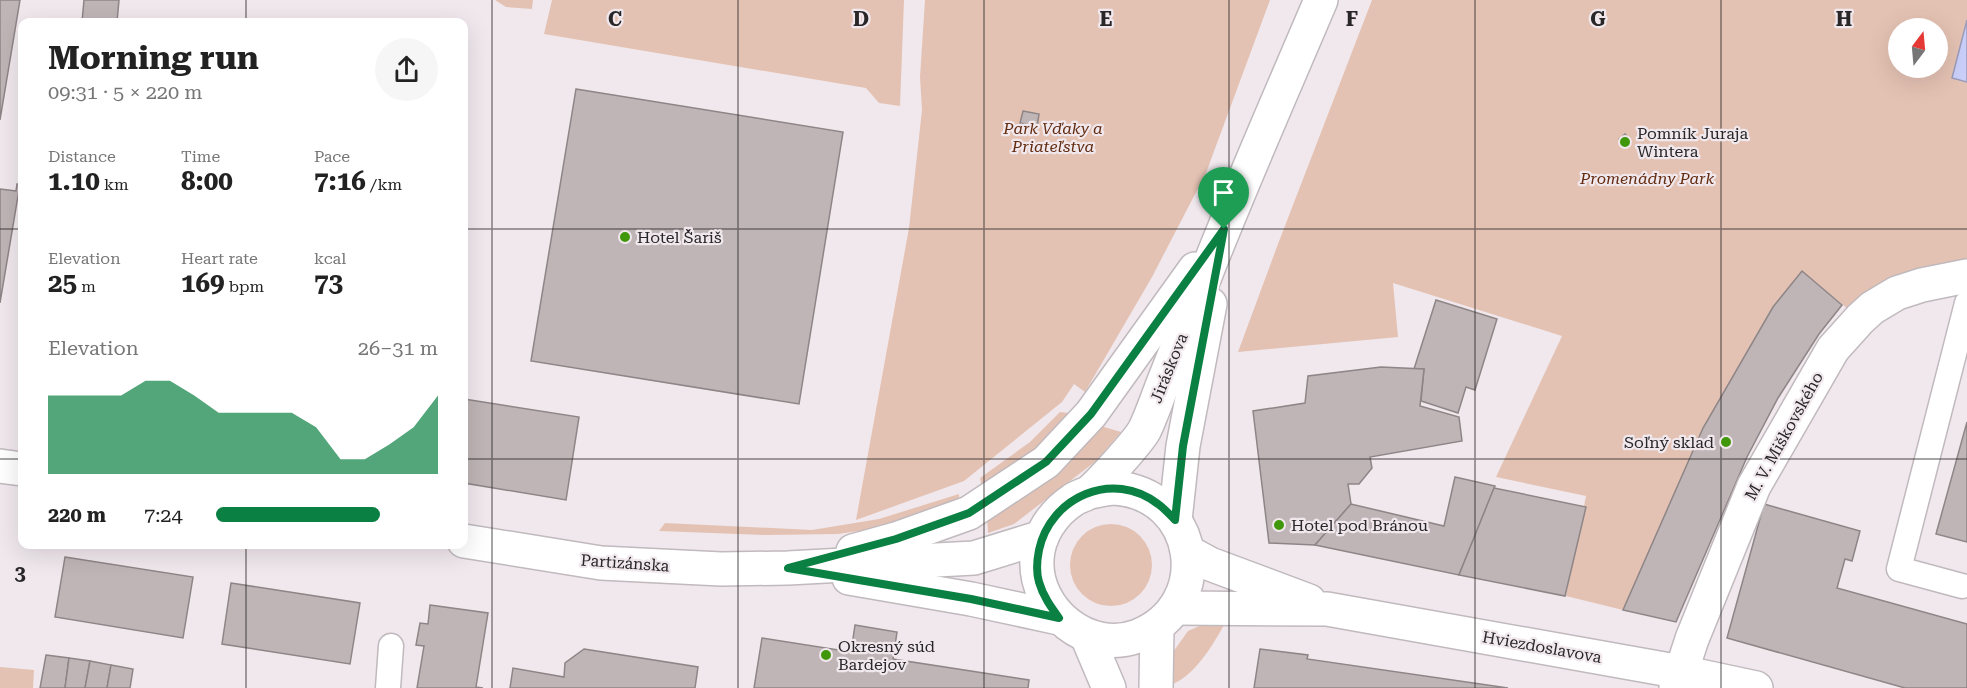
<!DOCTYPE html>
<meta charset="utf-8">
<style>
:root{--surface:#fff;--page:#f6f6f6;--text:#222;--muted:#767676;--accent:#0b8043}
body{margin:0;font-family:"Roboto Serif",serif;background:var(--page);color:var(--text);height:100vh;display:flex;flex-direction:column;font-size:22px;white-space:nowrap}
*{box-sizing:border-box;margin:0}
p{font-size:20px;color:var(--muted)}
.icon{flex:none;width:33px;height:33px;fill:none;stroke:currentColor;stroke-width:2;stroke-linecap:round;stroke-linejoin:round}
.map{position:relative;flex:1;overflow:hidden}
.panel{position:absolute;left:18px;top:18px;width:450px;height:531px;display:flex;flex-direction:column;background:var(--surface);border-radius:12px;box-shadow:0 6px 24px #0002}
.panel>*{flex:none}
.needle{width:39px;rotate:16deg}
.buttons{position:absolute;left:1888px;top:18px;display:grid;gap:12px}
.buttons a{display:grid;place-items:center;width:60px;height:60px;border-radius:50%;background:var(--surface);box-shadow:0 6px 24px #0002;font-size:30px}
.pin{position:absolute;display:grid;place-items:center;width:51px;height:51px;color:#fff;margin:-62px -26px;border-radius:50% 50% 50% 0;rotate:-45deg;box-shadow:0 0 6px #0007}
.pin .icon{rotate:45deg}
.round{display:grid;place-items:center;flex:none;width:63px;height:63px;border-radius:32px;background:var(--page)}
.headline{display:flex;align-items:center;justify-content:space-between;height:102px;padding:0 30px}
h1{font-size:33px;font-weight:700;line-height:45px}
.metrics{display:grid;grid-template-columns:repeat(3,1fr);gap:9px;height:102px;padding:6px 30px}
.metrics div{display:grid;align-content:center}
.metrics b{font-size:26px;font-weight:700}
.metrics small{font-size:16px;font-weight:400}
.metrics p{font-size:16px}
.chart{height:168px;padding:12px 30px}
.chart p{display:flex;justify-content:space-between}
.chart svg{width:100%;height:108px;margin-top:6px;fill:var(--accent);opacity:.7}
ul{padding:0 30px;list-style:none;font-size:20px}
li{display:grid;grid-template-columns:96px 72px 1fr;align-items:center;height:45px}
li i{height:15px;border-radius:8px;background:var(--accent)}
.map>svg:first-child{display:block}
.green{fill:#e4c2b3;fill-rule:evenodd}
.water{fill:#cacff9;stroke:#999cba;stroke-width:1.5}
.building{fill:#bfb5b6;stroke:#8e8586;stroke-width:1.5}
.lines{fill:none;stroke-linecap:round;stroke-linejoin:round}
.service-casing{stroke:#c0b9bd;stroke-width:27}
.minor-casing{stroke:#c0b9bd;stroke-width:36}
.tertiary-casing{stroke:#c0b9bd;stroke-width:36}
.service{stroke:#fff;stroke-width:24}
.minor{stroke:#fff;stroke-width:33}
.tertiary{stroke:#fff;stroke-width:33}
.route-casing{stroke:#fff;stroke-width:12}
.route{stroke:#0b8043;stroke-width:8}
.grid{fill:none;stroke:#282627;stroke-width:1.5;stroke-opacity:0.55}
.poi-dot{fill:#41970a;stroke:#f0e8ed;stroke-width:2}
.labels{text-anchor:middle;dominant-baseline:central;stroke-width:4.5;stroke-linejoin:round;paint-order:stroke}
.park-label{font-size:16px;font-style:italic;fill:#632b10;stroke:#f0e8ed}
.poi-label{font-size:16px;fill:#282627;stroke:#f0e8ed;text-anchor:start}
.street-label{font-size:16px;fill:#282627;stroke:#f0e8ed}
.grid-label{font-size:20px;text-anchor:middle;font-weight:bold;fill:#282627;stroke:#f0e8ed;stroke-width:4.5;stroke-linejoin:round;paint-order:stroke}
</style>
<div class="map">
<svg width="1967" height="688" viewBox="0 0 1967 688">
<rect width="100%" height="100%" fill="#f0e8ed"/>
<!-- green -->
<g class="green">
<path d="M 495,0 L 533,0 L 532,9 L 506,7 Z"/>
<path d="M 552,0 L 904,0 L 900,106 L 879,103 L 866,88 L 544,34 Z"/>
<path d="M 925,0 L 1270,0 L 1206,173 L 1152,277 L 1085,392 L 1074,384 L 1062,402 L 964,481 L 856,520 L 909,228 L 922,110 L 920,77 Z"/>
<path d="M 1372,0 L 1967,0 L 1967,276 L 1860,319 L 1802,271 L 1773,307 L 1703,428 L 1623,610 L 1566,596 L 1586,496 L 1496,477 L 1562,336 L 1393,283 L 1398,337 L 1238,352 L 1278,244 ZM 1899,28 L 1938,28 L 1938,68 L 1899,68 Z"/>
<path d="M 1060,412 L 1069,413 L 1049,438 L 1025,458 L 982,488 L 980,478 L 1030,442 Z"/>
<path d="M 1094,424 L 1121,432 L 1096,461 L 1014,524 L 988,533 L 987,515 Z"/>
<path d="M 959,494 L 959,500 L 893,526 L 838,534 L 766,535 L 659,531 L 665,523 L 812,530 L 879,519 Z"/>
<circle cx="1111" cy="565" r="41"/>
<path d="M 1225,623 C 1213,645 1194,677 1170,685 L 1171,655 L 1188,631 L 1204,624 Z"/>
<path d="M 0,667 L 34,670 L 33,688 L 0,688 Z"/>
</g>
<!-- water -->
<path class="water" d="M 1967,20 L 1967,82 L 1952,78 Z"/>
<!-- building -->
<g class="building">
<path d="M 0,0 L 20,0 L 0,120 Z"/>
<path d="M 84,0 L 119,0 L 117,22 L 82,22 Z"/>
<path d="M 576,89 L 843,132 L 799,404 L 531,361 Z"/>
<path d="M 1023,111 L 1039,114 L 1037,127 L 1020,123 Z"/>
<path d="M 1625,134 L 1630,140 L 1624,145 L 1619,139 Z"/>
<path d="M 17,184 L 20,184 L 0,303 L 0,189 L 16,191 Z"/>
<path d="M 1802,271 L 1842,305 L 1819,334 L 1778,398 L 1747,457 L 1676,622 L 1623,610 L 1703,428 L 1773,307 Z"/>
<path d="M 1436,300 L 1497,319 L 1475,390 L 1466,387 L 1458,413 L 1421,401 L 1424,369 L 1414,369 Z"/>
<path d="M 1381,367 L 1424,369 L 1420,406 L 1459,417 L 1462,441 L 1370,457 L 1372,468 L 1359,484 L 1348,484 L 1351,504 L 1315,545 L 1269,543 L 1253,411 L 1305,403 L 1308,376 Z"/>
<path d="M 464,399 L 579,417 L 566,500 L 464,483 Z"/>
<path d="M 1967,422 L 1967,542 L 1936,534 Z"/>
<path d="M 1455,477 L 1495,486 L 1459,575 L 1315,545 L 1351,504 L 1444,526 Z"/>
<path d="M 1494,488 L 1586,507 L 1565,596 L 1459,575 Z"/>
<path d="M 1764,504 L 1860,531 L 1852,561 L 1845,559 L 1837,588 L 1967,624 L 1967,688 L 1905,688 L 1727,638 Z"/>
<path d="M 65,557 L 193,577 L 183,638 L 55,617 Z"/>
<path d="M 231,583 L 360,603 L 350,664 L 222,644 Z"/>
<path d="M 430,605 L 488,613 L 476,687 L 483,688 L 417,688 L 424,646 L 416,645 L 420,623 L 428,624 Z"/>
<path d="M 855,625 L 897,632 L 893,659 L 1029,680 L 1028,688 L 754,688 L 762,638 L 851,652 Z"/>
<path d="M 584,649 L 698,667 L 695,688 L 510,688 L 513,668 L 564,677 L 565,663 Z"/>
<path d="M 1260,649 L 1308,655 L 1307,659 L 1508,688 L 1254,688 Z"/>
<path d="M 46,655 L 69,658 L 65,688 L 40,688 Z"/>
<path d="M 69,658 L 90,661 L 85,688 L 65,688 Z"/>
<path d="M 90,661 L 111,665 L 107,688 L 85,688 Z"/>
<path d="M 111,665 L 133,669 L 130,688 L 107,688 Z"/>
</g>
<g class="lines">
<!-- service casing -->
<g class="service-casing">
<g id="service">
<path d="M 1962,586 L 1899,569 L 1967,303"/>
<path d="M 388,688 L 391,646"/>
</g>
</g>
<!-- minor casing -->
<g class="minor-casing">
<g id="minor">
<path d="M 1188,552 L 1210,564 L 1309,601"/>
<path d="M 1175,608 L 1327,609 L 1681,672 L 1756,688"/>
<path d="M 1676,688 L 1692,639 L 1754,486 L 1833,349 L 1860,319 L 1872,308 L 1897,293 L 1922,285 L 1967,276"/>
</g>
</g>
<!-- tertiary casing -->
<g class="tertiary-casing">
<g id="tertiary">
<path d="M 0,466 L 22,469"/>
<path d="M 1090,492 C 1098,491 1107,488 1115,488 C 1199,494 1216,605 1138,636 C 1088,655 1034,610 1037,559 C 1038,535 1053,513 1073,500 C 1078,496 1086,495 1091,491 C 1102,481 1139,441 1145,429 C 1153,412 1159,393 1166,376 C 1181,338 1196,299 1211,261 C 1246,173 1284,87 1321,0"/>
<path d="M 1175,520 L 1183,446 L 1210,304"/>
<path d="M 464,541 L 601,563 L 721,569 L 788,568 L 974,558 L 1042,537"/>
<path d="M 853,551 L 896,539 L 969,513 L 1046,462 L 1091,414 L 1195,269"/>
<path d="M 849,578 L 971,599 L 1059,618"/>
<path d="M 1087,636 L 1109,688"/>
<path d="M 1156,688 L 1157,627"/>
</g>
</g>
<!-- service -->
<use href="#service" class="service"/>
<!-- minor -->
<use href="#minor" class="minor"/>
<!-- tertiary -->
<use href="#tertiary" class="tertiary"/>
</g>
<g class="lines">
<!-- route casing -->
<g class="route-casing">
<path id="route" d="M 1224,229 L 1183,446 L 1175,520 C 1170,515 1164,508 1158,504 C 1113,469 1050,497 1039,550 C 1037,560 1036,572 1039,582 C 1043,596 1051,607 1059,618 L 971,599 L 788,568 L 896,539 L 969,513 L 1046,462 L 1091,414 Z"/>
</g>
<!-- route -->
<use href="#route" class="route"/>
</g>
<!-- grid -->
<path class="grid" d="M 246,0 L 246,22M 492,0 L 492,688M 738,0 L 738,688M 984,0 L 984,688M 1229,0 L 1229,688M 1475,0 L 1475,688M 1721,0 L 1721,688M 0,229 L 22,229M 464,229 L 1967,229M 0,459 L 22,459M 464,459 L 1967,459M 246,544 L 246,688"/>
<!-- markers -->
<g class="poi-dot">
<circle cx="1625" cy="142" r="6"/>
<circle cx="625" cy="237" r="6"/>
<circle cx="1726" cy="442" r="6"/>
<circle cx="1279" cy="525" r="6"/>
<circle cx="826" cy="655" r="6"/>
</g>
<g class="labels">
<!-- park labels -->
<g class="park-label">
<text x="1053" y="128">Park Vďaky a<tspan x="1053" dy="18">Priateľstva</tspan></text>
<text x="1647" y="178">Promenádny Park</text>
</g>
<!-- poi labels -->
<g class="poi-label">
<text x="1637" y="133">Pomník Juraja<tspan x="1637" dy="18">Wintera</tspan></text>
<text x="637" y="237">Hotel Šariš</text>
<text x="1714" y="442" text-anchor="end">Soľný sklad</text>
<text x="1291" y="525">Hotel pod Bránou</text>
<text x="838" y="646">Okresný súd<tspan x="838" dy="18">Bardejov</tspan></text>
</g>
<!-- street labels -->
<g class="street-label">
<text transform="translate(1169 368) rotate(-68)">Jiráskova</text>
<text transform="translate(1784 436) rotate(-61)">M. V. Miškovského</text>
<text transform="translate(625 563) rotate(4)">Partizánska</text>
<text transform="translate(1542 647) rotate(10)">Hviezdoslavova</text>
</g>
</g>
<g class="grid-label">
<text x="615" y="26">C</text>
<text x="861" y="26">D</text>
<text x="1106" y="26">E</text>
<text x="1352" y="26">F</text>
<text x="1598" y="26">G</text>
<text x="1844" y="26">H</text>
<text x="20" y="580">3</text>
</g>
</svg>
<div class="buttons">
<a><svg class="needle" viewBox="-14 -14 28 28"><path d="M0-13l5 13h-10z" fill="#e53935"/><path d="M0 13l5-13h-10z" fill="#767676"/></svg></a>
</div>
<div class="pin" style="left:1224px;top:229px;background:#1e9e55"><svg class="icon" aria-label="arrive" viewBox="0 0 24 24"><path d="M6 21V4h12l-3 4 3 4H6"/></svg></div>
<section class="panel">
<div class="headline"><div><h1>Morning run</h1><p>09:31 · 5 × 220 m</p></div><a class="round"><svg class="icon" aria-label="share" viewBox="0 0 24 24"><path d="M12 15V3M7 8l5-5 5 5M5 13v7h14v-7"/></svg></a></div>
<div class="metrics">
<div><p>Distance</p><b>1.10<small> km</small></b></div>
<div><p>Time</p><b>8:00</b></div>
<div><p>Pace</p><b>7:16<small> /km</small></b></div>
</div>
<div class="metrics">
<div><p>Elevation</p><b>25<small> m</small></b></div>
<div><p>Heart rate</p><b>169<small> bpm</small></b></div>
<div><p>kcal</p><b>73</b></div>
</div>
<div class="chart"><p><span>Elevation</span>26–31 m</p>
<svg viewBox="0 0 160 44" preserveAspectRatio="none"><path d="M0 44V12L10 12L20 12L30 12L40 6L50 6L60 12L70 19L80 19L90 19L100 19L110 25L120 38L130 38L140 32L150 25L160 12V44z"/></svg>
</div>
<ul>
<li><b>220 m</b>7:24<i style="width:74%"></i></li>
</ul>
</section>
</div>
